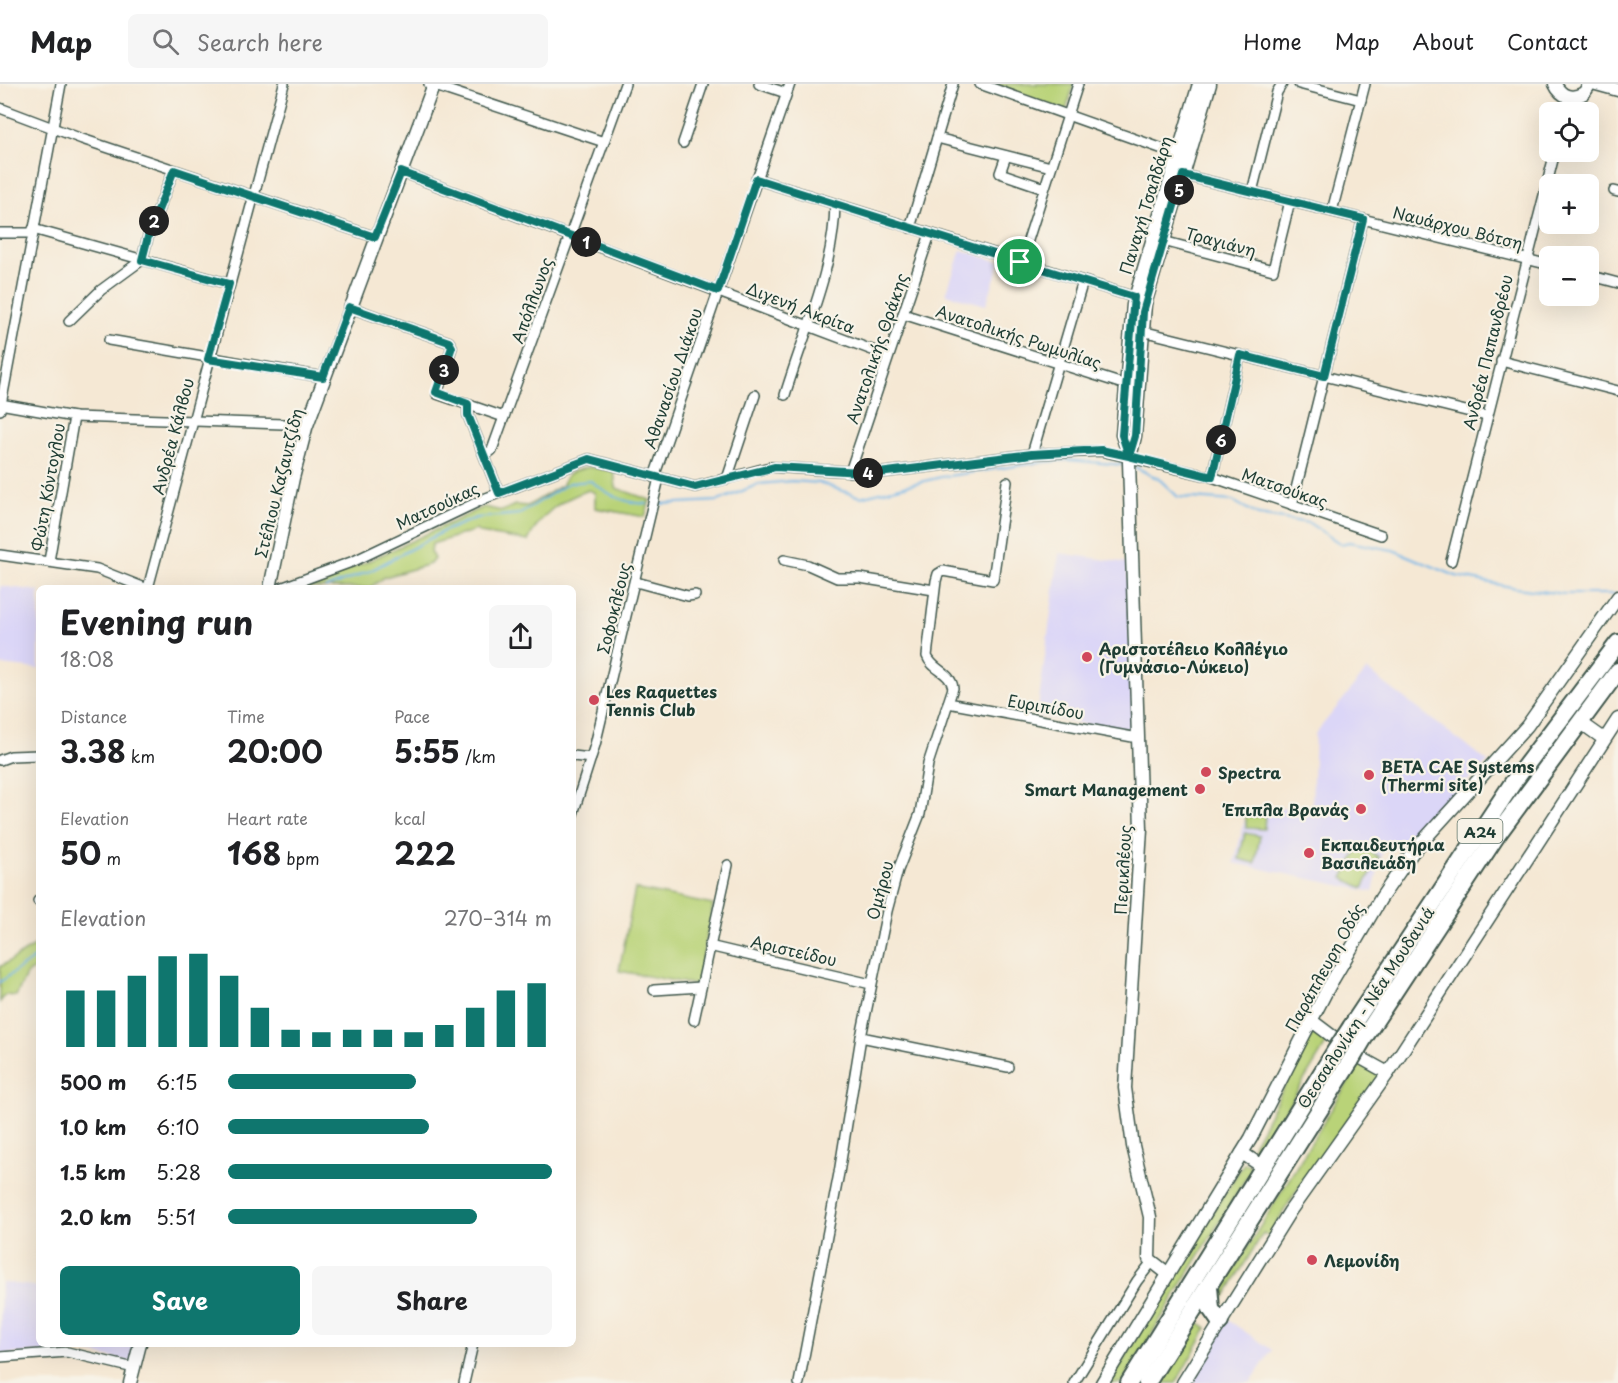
<!DOCTYPE html>
<meta charset="utf-8">
<style>
:root{--surface:#fff;--page:#f6f6f6;--text:#202124;--muted:#757577;--line:#e0e0e0;--accent:#0f766e}
body{margin:0;font-family:"Playpen Sans",sans-serif;background:var(--page);color:var(--text);height:100vh;display:flex;flex-direction:column;font-size:22px;white-space:nowrap}
*{box-sizing:border-box;margin:0}
p{font-size:20px;color:var(--muted)}
.icon{flex:none;width:33px;height:33px;fill:none;stroke:currentColor;stroke-width:2;stroke-linecap:round;stroke-linejoin:round}
.map{position:relative;flex:1;overflow:hidden}
.side{position:absolute;left:36px;top:501px;width:540px;height:762px;display:flex;flex-direction:column;background:var(--surface);border-radius:9px;box-shadow:0 6px 24px #0002}
.side>*{flex:none}
.fabs{position:absolute;left:1539px;top:18px;display:grid;gap:12px}
.fabs a{display:grid;place-items:center;width:60px;height:60px;border-radius:9px;background:var(--surface);box-shadow:0 6px 24px #0002;font-size:30px}
.pin{position:absolute;display:grid;place-items:center;width:51px;height:51px;color:#fff;margin:-26px;border:3px solid #fff;border-radius:50%;box-shadow:0 2px 6px #0007}
.km{position:absolute;width:30px;height:30px;margin:-15px;border-radius:50%;background:#222;color:#fff;font-size:16px;line-height:30px;text-align:center}
.round{display:grid;place-items:center;flex:none;width:63px;height:63px;border-radius:9px;background:var(--page)}
.overview{display:flex;align-items:center;justify-content:space-between;height:102px;padding:0 24px}
h1{font-size:33px;font-weight:700;line-height:45px}
.metrics{display:grid;grid-template-columns:repeat(3,1fr);gap:9px;height:102px;padding:6px 24px}
.metrics div{display:grid;align-content:center}
.metrics b{font-size:30px;font-weight:700}
.metrics small{font-size:16px;font-weight:400}
.metrics p{font-size:16px}
.chart{height:168px;padding:12px 24px}
.chart p{display:flex;justify-content:space-between}
.chart svg{width:100%;height:108px;margin-top:6px;stroke:var(--accent);stroke-width:6}
.button{display:flex;gap:12px;margin-top:auto;padding:12px 24px}
.button a{flex:1;height:69px;border-radius:9px;background:var(--accent);color:#fff;font-size:24px;font-weight:700;line-height:69px;text-align:center}
.button a+a{background:var(--page);color:var(--text)}
ul{padding:0 24px;list-style:none;font-size:20px}
li{display:grid;grid-template-columns:96px 72px 1fr;align-items:center;height:45px}
li i{height:15px;border-radius:8px;background:var(--accent)}
header{display:flex;align-items:center;gap:36px;box-sizing:border-box;height:84px;padding:0 30px;background:var(--surface);border-bottom:2px solid var(--line)}
header strong{font-size:28px}
nav{display:flex;gap:33px;margin-inline-start:auto;font-size:21px}
.search{width:420px;height:54px;background:var(--page);display:flex;align-items:center;gap:15px;box-sizing:border-box;padding:0 21px;border-radius:9px;color:var(--muted);font-size:22px}
.map>svg:first-child{display:block}
.built{fill:#dbd6f7}
.green{fill:#b9d378;stroke:#6c8856;stroke-width:1.5}
.lines{fill:none;stroke-linecap:round;stroke-linejoin:round}
.stream{stroke:#72b6e8;stroke-width:2}
.street-casing{stroke:#3f574c;stroke-width:12}
.secondary-casing{stroke:#3f574c;stroke-width:15}
.highway-casing{stroke:#3f574c;stroke-width:20}
.street{stroke:#fff;stroke-width:9}
.secondary{stroke:#fff;stroke-width:12}
.highway{stroke:#fff;stroke-width:16}
.highway-bridge-casing{stroke:#3f574c;stroke-width:20;stroke-linecap:butt}
.highway-bridge{stroke:#fff;stroke-width:16}
.route-casing{stroke:#fff;stroke-width:12}
.route{stroke:#0f766e;stroke-width:8}
.poi-dot{fill:#d1495b;stroke:#f7f3e8;stroke-width:2}
.labels{text-anchor:middle;dominant-baseline:central;stroke-width:4.5;stroke-linejoin:round;paint-order:stroke}
.shield{fill:#f7f3e8;stroke:#60746a;stroke-width:1.5}
.shield-label{font-size:15px;font-weight:bold;fill:#1f3d34}
.street-label{font-size:16px;fill:#1f3d34;stroke:#f7f3e8}
.poi-label{font-size:16px;font-weight:bold;fill:#1f3d34;stroke:#f7f3e8;text-anchor:start}
</style>
<header>
<strong>Map</strong>
<div class="search"><svg class="icon" aria-label="search" viewBox="0 0 24 24"><circle cx="10" cy="10" r="6"/><path d="M15 15l6 6"/></svg>Search here</div>
<nav><a>Home</a><a>Map</a><a>About</a><a>Contact</a></nav>
</header>
<div class="map">
<svg width="1618" height="1299" viewBox="0 0 1618 1299">
<rect width="100%" height="100%" fill="#f7f3e8"/>
<filter id="ink" filterUnits="userSpaceOnUse"><feTurbulence type="fractalNoise" baseFrequency=".0167" numOctaves="2"/><feDisplacementMap in="SourceGraphic" scale="12" xChannelSelector="R" yChannelSelector="G"/><feConvolveMatrix kernelMatrix="1 2 1 2 8 2 1 2 1" color-interpolation-filters="sRGB"/></filter>
<filter id="wash" filterUnits="userSpaceOnUse"><feTurbulence type="fractalNoise" baseFrequency=".008" numOctaves="4" result="noise"/><feDisplacementMap in="SourceGraphic" scale="24" xChannelSelector="R" yChannelSelector="G"/><feGaussianBlur stdDeviation="1.35" result="paint"/><feColorMatrix in="noise" values="0 0 0 0 0 0 0 0 0 0 0 0 0 0 0 0 0 1.4 0 .05"/><feComposite in="paint" operator="in"/></filter>
<g filter="url(#wash)">
<rect width="100%" height="100%" fill="#f5e8d4"/>
<!-- built -->
<g class="built">
<path d="M 961,166 L 1000,178 L 986,221 L 946,210 Z"/>
<path d="M 1059,469 L 1127,479 L 1133,643 L 1125,647 L 1037,632 Z"/>
<path d="M 0,502 L 39,507 L 39,585 L 0,581 Z"/>
<path d="M 1367,586 L 1488,678 L 1466,698 L 1403,768 L 1384,759 L 1373,808 L 1234,779 L 1247,727 L 1312,722 L 1315,650 Z"/>
<path d="M 1,1198 L 39,1203 L 39,1260 L 134,1260 L 132,1278 L 82,1267 L 0,1270 Z"/>
<path d="M 1225,1234 L 1272,1266 L 1250,1299 L 1193,1299 Z"/>
</g>
<!-- green -->
<g class="green">
<path d="M 990,0 L 1074,0 L 1066,27 Z"/>
<path d="M 589,383 L 614,387 L 616,404 L 650,416 L 645,433 L 595,424 L 595,409 L 589,406 C 560,416 541,429 528,457 L 480,449 L 476,446 L 432,460 L 431,469 L 434,475 L 430,480 L 385,493 L 369,504 L 296,504 L 362,480 L 484,423 L 502,427 L 515,421 L 528,422 L 563,401 C 565,387 578,386 589,383 Z"/>
<path d="M 1246,732 L 1265,732 L 1264,745 L 1246,744 Z"/>
<path d="M 1245,749 L 1260,752 L 1255,779 L 1239,775 Z"/>
<path d="M 1360,762 L 1379,773 L 1363,804 L 1343,794 Z"/>
<path d="M 635,805 L 713,821 L 697,901 L 619,887 Z"/>
<path d="M 39,859 L 39,882 L 26,891 L 16,912 L 5,911 L 0,918 L 0,883 Z"/>
<path d="M 1313,948 L 1328,957 L 1259,1070 L 1254,1070 L 1252,1063 Z"/>
<path d="M 1362,975 L 1383,989 L 1293,1112 L 1269,1152 L 1263,1149 L 1219,1222 L 1224,1225 L 1220,1229 L 1216,1225 L 1218,1212 Z"/>
<path d="M 1244,1079 L 1251,1082 L 1249,1089 L 1122,1299 L 1110,1299 L 1180,1180 Z"/>
<path d="M 1200,1239 L 1207,1244 L 1176,1299 L 1157,1299 L 1191,1242 Z"/>
</g>
<g class="lines">
<!-- stream -->
<g class="stream">
<path d="M 1135,383 L 1159,395 L 1178,413 L 1233,417 L 1258,431 L 1309,439 L 1341,460 L 1349,458 L 1393,466 L 1456,492 L 1516,504 L 1564,510 L 1615,510"/>
<path d="M 659,420 L 718,417 L 759,400 L 792,397 L 820,399 L 860,413 L 941,393 L 1036,379 L 1068,376 L 1123,381"/>
<path d="M 326,504 L 370,487 L 444,447 L 476,434 L 520,430 L 569,399 L 591,397 C 609,411 623,419 647,420"/>
<path d="M 0,898 L 39,871"/>
</g>
</g>
</g>
<g filter="url(#ink)">
<g class="lines">
<!-- street casing -->
<g class="street-casing">
<g id="street">
<path d="M 429,0 L 604,58"/>
<path d="M 759,0 L 786,9"/>
<path d="M 980,0 L 1177,70"/>
<path d="M 1299,0 L 1361,16"/>
<path d="M 0,24 L 82,55 L 375,153"/>
<path d="M 1565,28 L 1569,13"/>
<path d="M 937,54 L 1051,83"/>
<path d="M 683,59 L 703,0"/>
<path d="M 1006,72 L 1000,89 L 1044,104"/>
<path d="M 401,88 L 888,272"/>
<path d="M 1183,91 L 1550,181"/>
<path d="M 756,95 L 1134,213"/>
<path d="M 1614,107 L 1618,108"/>
<path d="M 1252,108 L 1277,8 L 1282,0"/>
<path d="M 1332,127 L 1365,0"/>
<path d="M 910,144 L 953,0"/>
<path d="M 33,145 L 229,200"/>
<path d="M 0,149 L 32,149"/>
<path d="M 1163,157 L 1273,186 L 1290,117"/>
<path d="M 1021,178 L 1078,0"/>
<path d="M 1588,191 L 1618,199"/>
<path d="M 349,223 L 449,258 L 452,263 L 437,310 L 504,333"/>
<path d="M 903,230 L 1126,301"/>
<path d="M 69,237 L 101,206 L 142,176 L 149,149 L 174,86"/>
<path d="M 1142,247 L 1486,332"/>
<path d="M 109,256 L 323,293"/>
<path d="M 1501,277 L 1618,307"/>
<path d="M 785,311 C 804,248 834,186 835,120"/>
<path d="M 0,320 L 74,333 L 283,340 L 306,344"/>
<path d="M 468,320 L 468,331 L 499,409"/>
<path d="M 0,326 L 61,0"/>
<path d="M 1032,370 L 1083,197"/>
<path d="M 485,372 L 492,366 L 625,0"/>
<path d="M 850,388 L 930,150"/>
<path d="M 654,393 L 790,0"/>
<path d="M 1212,393 L 1240,271"/>
<path d="M 727,395 L 755,311"/>
<path d="M 1292,421 L 1363,135"/>
<path d="M 0,471 L 97,485 L 145,504"/>
<path d="M 784,476 L 808,481 L 837,494 L 860,494 L 934,506"/>
<path d="M 49,477 L 74,333"/>
<path d="M 1451,477 L 1555,68"/>
<path d="M 636,498 L 688,512 L 695,511"/>
<path d="M 148,504 L 284,0"/>
<path d="M 281,504 L 354,477 L 486,414 L 589,375 L 695,403 L 770,383 L 879,389 L 1032,370 L 1101,367 L 1212,393 L 1381,451"/>
<path d="M 948,619 L 1138,654"/>
<path d="M 573,672 L 591,674"/>
<path d="M 0,676 L 11,672 L 39,671"/>
<path d="M 573,730 L 595,661 L 659,394"/>
<path d="M 38,817 L 39,816"/>
<path d="M 709,862 L 871,900"/>
<path d="M 654,906 L 701,903"/>
<path d="M 694,936 L 728,781"/>
<path d="M 861,953 L 1008,983"/>
<path d="M 0,1273 L 67,1268 L 134,1284"/>
<path d="M 464,1299 L 473,1260"/>
<path d="M 799,1299 L 839,1089 L 861,953 L 887,827 L 898,786 L 920,730 L 928,680 L 953,604 C 951,588 932,586 927,572 L 936,497 L 938,490 L 943,487 L 993,496 L 1007,398"/>
<path d="M 1074,1299 L 1137,1197 L 1151,1179"/>
</g>
</g>
<!-- secondary casing -->
<g class="secondary-casing">
<g id="secondary">
<path d="M 1555,0 C 1561,13 1572,16 1584,9 L 1590,0"/>
<path d="M 1596,0 L 1618,6"/>
<path d="M 1129,372 L 1122,351 L 1133,221 L 1199,0"/>
<path d="M 270,504 L 293,394 L 306,344 L 434,0"/>
<path d="M 1580,638 L 1604,655"/>
<path d="M 1312,937 L 1361,974 L 1388,989"/>
<path d="M 1242,1069 L 1263,1083"/>
<path d="M 1167,1189 L 1149,1175 L 1150,1133 L 1133,1062 L 1125,1004 L 1141,745 L 1129,378 L 1135,352 L 1145,220 L 1210,0"/>
<path d="M 130,1299 L 140,1260"/>
<path d="M 1102,1299 L 1251,1054 L 1328,904 L 1381,814 L 1412,769 L 1527,642 L 1618,513"/>
<path d="M 1183,1299 L 1290,1127 L 1388,989 L 1618,635"/>
</g>
</g>
<!-- highway casing -->
<g class="highway-casing">
<g id="highway">
<path d="M 1351,943 L 1514,697 L 1618,559"/>
<path d="M 1367,949 L 1497,751 L 1618,587"/>
<path d="M 1209,1203 L 1211,1225 L 1220,1238"/>
<path d="M 1129,1299 L 1336,966"/>
<path d="M 1147,1299 L 1351,976"/>
</g>
</g>
<!-- street -->
<use href="#street" class="street"/>
<!-- secondary -->
<use href="#secondary" class="secondary"/>
<!-- highway -->
<use href="#highway" class="highway"/>
<!-- highway-bridge casing -->
<g class="highway-bridge-casing">
<g id="highway-bridge">
<path d="M 1336,966 L 1351,943"/>
<path d="M 1351,976 L 1367,949"/>
</g>
</g>
<!-- highway-bridge -->
<use href="#highway-bridge" class="highway-bridge"/>
</g>
</g>
<g class="lines" filter="url(#ink)">
<!-- route casing -->
<g class="route-casing">
<path id="route" d="M 1020,178 L 756,95 L 718,207 L 401,88 L 375,153 L 174,86 L 149,149 L 142,176 L 229,200 L 208,275 L 323,293 L 349,223 L 449,258 L 452,263 L 436,308 L 468,320 L 468,331 L 499,409 L 589,375 L 695,403 L 775,383 L 879,389 L 1032,370 L 1101,366 L 1129,372 L 1135,352 L 1143,228 L 1183,91 L 1363,135 L 1324,292 L 1240,271 L 1212,393 L 1129,372 L 1122,351 L 1134,213 L 1020,178"/>
</g>
<!-- route -->
<use href="#route" class="route"/>
</g>
<!-- markers -->
<g class="poi-dot">
<circle cx="1087" cy="573" r="6"/>
<circle cx="594" cy="616" r="6"/>
<circle cx="1206" cy="688" r="6"/>
<circle cx="1369" cy="691" r="6"/>
<circle cx="1200" cy="705" r="6"/>
<circle cx="1361" cy="725" r="6"/>
<circle cx="1309" cy="769" r="6"/>
<circle cx="1312" cy="1176" r="6"/>
</g>
<g class="labels">
<!-- shield labels -->
<rect class="shield" x="1457.5" y="735" width="45" height="24" rx="4.5"/>
<g class="shield-label">
<text x="1480" y="747">Α24</text>
</g>
<!-- street labels -->
<g class="street-label">
<text transform="translate(1145 121) rotate(-73)">Παναγή Τσαλδάρη</text>
<text transform="translate(1458 143) rotate(14)">Ναυάρχου Βότση</text>
<text transform="translate(1221 157) rotate(15)">Τραγιάνη</text>
<text transform="translate(531 216) rotate(-70)">Απόλλωνος</text>
<text transform="translate(801 223) rotate(21)">Διγενή Ακρίτα</text>
<text transform="translate(1019 252) rotate(18)">Ανατολικής Ρωμυλίας</text>
<text transform="translate(876 264) rotate(-71)">Ανατολικής Θράκης</text>
<text transform="translate(1487 268) rotate(-76)">Ανδρέα Παπανδρέου</text>
<text transform="translate(672 294) rotate(-71)">Αθανασίου Διάκου</text>
<text transform="translate(172 352) rotate(-75)">Ανδρέα Κάλβου</text>
<text transform="translate(278 399) rotate(-76)">Στέλιου Καζαντζίδη</text>
<text transform="translate(47 403) rotate(-80)">Φώτη Κόντογλου</text>
<text transform="translate(1285 403) rotate(19)">Ματσούκας</text>
<text transform="translate(437 421) rotate(-25)">Ματσούκας</text>
<text transform="translate(613 524) rotate(-76)">Σοφοκλέους</text>
<text transform="translate(1046 622) rotate(10)">Ευριπίδου</text>
<text transform="translate(1122 786) rotate(-87)">Περικλέους</text>
<text transform="translate(879 806) rotate(-75)">Ομήρου</text>
<text transform="translate(794 866) rotate(13)">Αριστείδου</text>
<text transform="translate(1324 883) rotate(-61)">Παράπλευρη Οδός</text>
<text transform="translate(1365 923) rotate(-57)">Θεσσαλονίκη - Νέα Μουδανιά</text>
</g>
<!-- poi labels -->
<g class="poi-label">
<text x="1099" y="564">Αριστοτέλειο Κολλέγιο<tspan x="1099" dy="18">(Γυμνάσιο-Λύκειο)</tspan></text>
<text x="606" y="607">Les Raquettes<tspan x="606" dy="18">Tennis Club</tspan></text>
<text x="1381" y="682">BETA CAE Systems<tspan x="1381" dy="18">(Thermi site)</tspan></text>
<text x="1218" y="688">Spectra</text>
<text x="1188" y="705" text-anchor="end">Smart Management</text>
<text x="1349" y="725" text-anchor="end">Έπιπλα Βρανάς</text>
<text x="1321" y="760">Εκπαιδευτήρια<tspan x="1321" dy="18">Βασιλειάδη</tspan></text>
<text x="1324" y="1176">Λεμονίδη</text>
</g>
</g>
</svg>
<div class="fabs">
<a><svg class="icon" aria-label="locate" viewBox="0 0 24 24"><circle cx="12" cy="12" r="6"/><path d="M12 2v4M12 18v4M2 12h4M18 12h4"/></svg></a>
<a>+</a>
<a>−</a>
</div>
<div class="pin" style="left:1020px;top:178px;background:#1e9e55"><svg class="icon" aria-label="arrive" viewBox="0 0 24 24"><path d="M6 21V4h12l-3 4 3 4H6"/></svg></div>
<b class="km" style="left:586px;top:158px">1</b>
<b class="km" style="left:154px;top:137px">2</b>
<b class="km" style="left:444px;top:286px">3</b>
<b class="km" style="left:868px;top:389px">4</b>
<b class="km" style="left:1179px;top:106px">5</b>
<b class="km" style="left:1221px;top:356px">6</b>
<section class="side">
<div class="overview"><div><h1>Evening run</h1><p>18:08</p></div><a class="round"><svg class="icon" aria-label="share" viewBox="0 0 24 24"><path d="M12 15V3M7 8l5-5 5 5M5 13v7h14v-7"/></svg></a></div>
<div class="metrics">
<div><p>Distance</p><b>3.38<small> km</small></b></div>
<div><p>Time</p><b>20:00</b></div>
<div><p>Pace</p><b>5:55<small> /km</small></b></div>
</div>
<div class="metrics">
<div><p>Elevation</p><b>50<small> m</small></b></div>
<div><p>Heart rate</p><b>168<small> bpm</small></b></div>
<div><p>kcal</p><b>222</b></div>
</div>
<div class="chart"><p><span>Elevation</span>270–314 m</p>
<svg viewBox="0 0 160 44" preserveAspectRatio="none"><path d="M5 44V21M15 44V21M25 44V15M35 44V7M45 44V6M55 44V15M65 44V28M75 44V37M85 44V38M95 44V37M105 44V37M115 44V38M125 44V35M135 44V28M145 44V21M155 44V18"/></svg>
</div>
<ul>
<li><b>500 m</b>6:15<i style="width:58%"></i></li>
<li><b>1.0 km</b>6:10<i style="width:62%"></i></li>
<li><b>1.5 km</b>5:28<i style="width:100%"></i></li>
<li><b>2.0 km</b>5:51<i style="width:77%"></i></li>
</ul>
<div class="button"><a>Save</a><a>Share</a></div>
</section>
</div>
